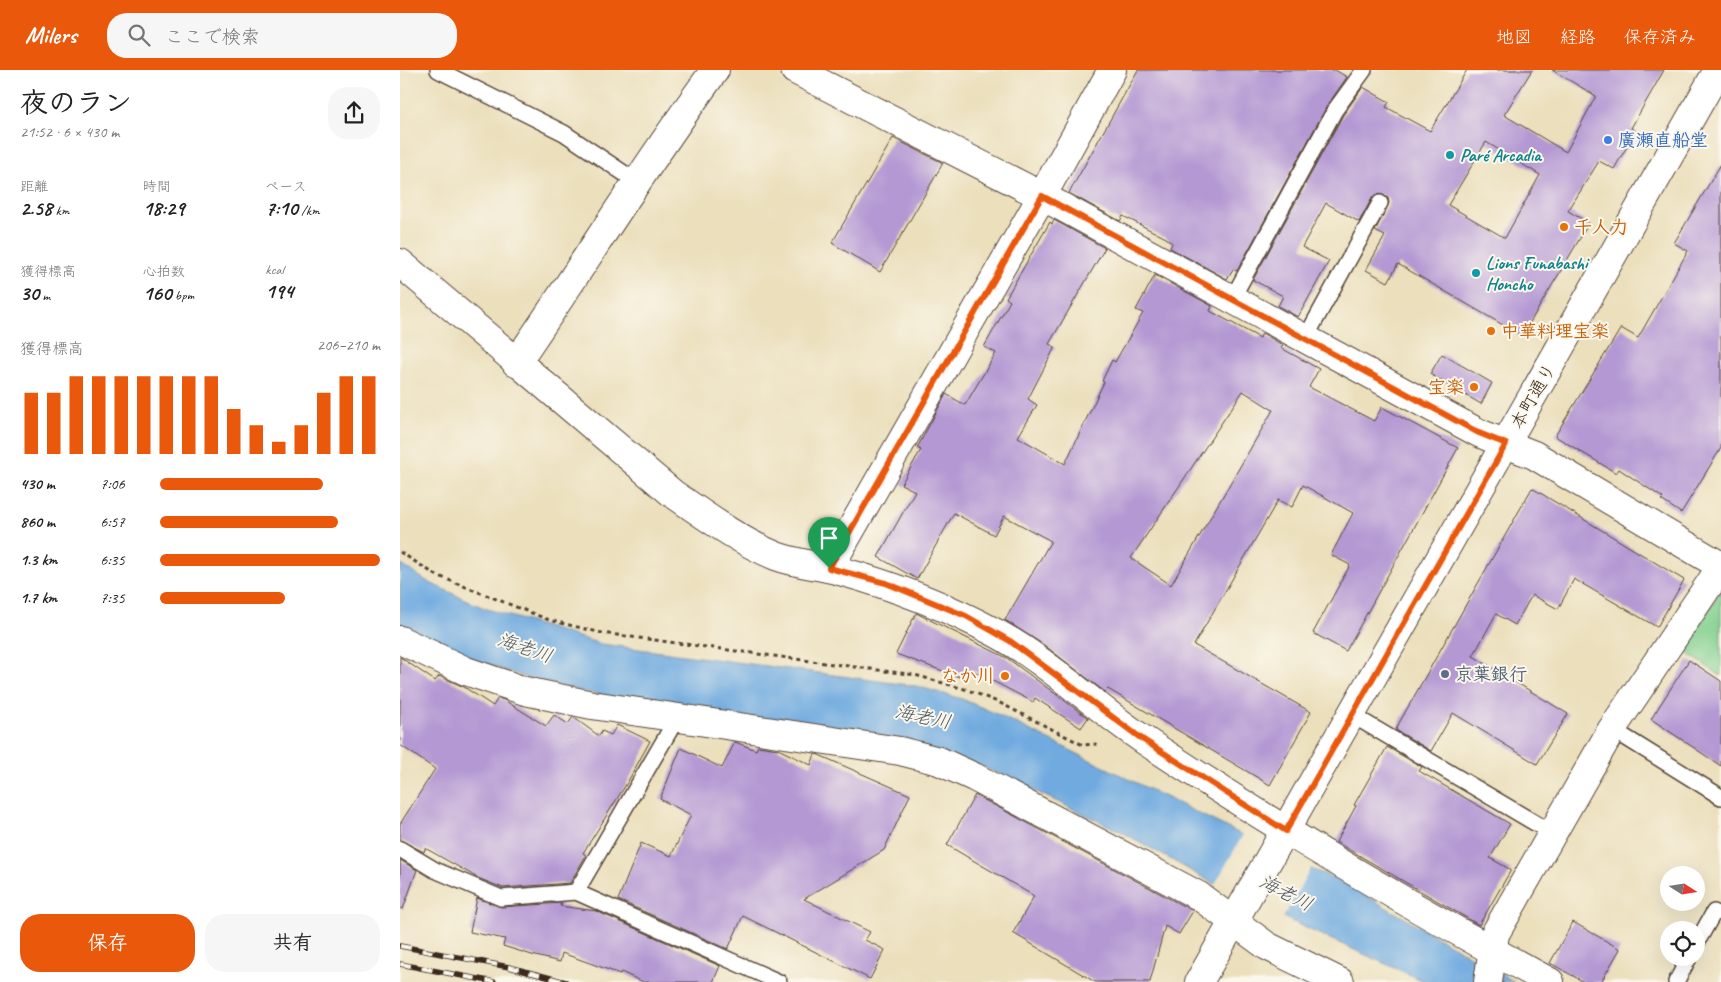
<!DOCTYPE html>
<html lang="ja">
<meta charset="utf-8">
<style>
:root{--surface:#fff;--page:#f6f6f6;--text:#222;--muted:#767676;--accent:#ea580c}
body{margin:0;font-family:Caveat,"Klee One",sans-serif;background:var(--page);color:var(--text);height:100vh;display:flex;flex-direction:column;font-size:19px;white-space:nowrap}
*{box-sizing:border-box;margin:0}
p{font-size:16px;color:var(--muted)}
.icon{flex:none;width:28px;height:28px;fill:none;stroke:currentColor;stroke-width:2;stroke-linecap:round;stroke-linejoin:round}
.map{position:relative;flex:1;overflow:hidden}
.sheet{display:flex;flex-direction:column;background:var(--surface);width:400px}
.sheet>*{flex:none}
.needle{width:32px;rotate:102deg}
.tools{position:absolute;left:1260px;top:796px;display:grid;gap:10px}
.tools a{display:grid;place-items:center;width:45px;height:45px;border-radius:50%;background:var(--surface);box-shadow:0 5px 20px #0002;font-size:25px}
.pin{position:absolute;display:grid;place-items:center;width:42px;height:42px;color:#fff;margin:-51px -21px;border-radius:50% 50% 50% 0;rotate:-45deg;box-shadow:0 0 5px #0007}
.pin .icon{rotate:45deg}
.round{display:grid;place-items:center;flex:none;width:52px;height:52px;border-radius:20px;background:var(--page)}
.summary{display:flex;align-items:center;justify-content:space-between;height:85px;padding:0 20px}
h1{font-size:28px;font-weight:700;line-height:38px}
.stats{display:grid;grid-template-columns:repeat(3,1fr);gap:8px;height:85px;padding:5px 20px}
.stats div{display:grid;align-content:center}
.stats b{font-size:21px;font-weight:700}
.stats small{font-size:14px;font-weight:400}
.stats p{font-size:14px}
.chart{height:140px;padding:10px 20px}
.chart p{display:flex;justify-content:space-between}
.chart svg{width:100%;height:90px;margin-top:5px;stroke:var(--accent);stroke-width:6}
.cta{display:flex;gap:10px;margin-top:auto;padding:10px 20px}
.cta a{flex:1;height:58px;border-radius:20px;background:var(--accent);color:#fff;font-size:20px;font-weight:700;line-height:58px;text-align:center}
.cta a+a{background:var(--page);color:var(--text)}
ul{padding:0 20px;list-style:none;font-size:16px}
li{display:grid;grid-template-columns:80px 60px 1fr;align-items:center;height:38px}
li i{height:12px;border-radius:6px;background:var(--accent)}
header{display:flex;align-items:center;gap:30px;box-sizing:border-box;height:70px;padding:0 25px;background:var(--accent);color:#fff}
header strong{font-size:24px}
nav{display:flex;gap:28px;margin-inline-start:auto;font-size:18px}
.search{width:350px;height:45px;background:var(--page);display:flex;align-items:center;gap:12px;box-sizing:border-box;padding:0 18px;border-radius:20px;color:var(--muted);font-size:19px}
main{display:flex;flex:1;min-height:0}
.map>svg:first-child{display:block}
.green{fill:#82d08f;stroke:#5e7d56}
.water{fill:#6faadf;stroke:#556a7e}
.pier{fill:#ebdfbc}
.building{fill:#b498d3;fill-rule:evenodd}
.lines{fill:none;stroke-linecap:round;stroke-linejoin:round}
.service-casing{stroke:#554536;stroke-width:18}
.minor-casing{stroke:#554536;stroke-width:30}
.tertiary-casing{stroke:#554536;stroke-width:30}
.path{stroke:#554536;stroke-width:3;stroke-dasharray:4 4;stroke-linecap:butt}
.service{stroke:#fff;stroke-width:15}
.minor{stroke:#fff;stroke-width:28}
.tertiary{stroke:#fff;stroke-width:28}
.rail-casing{stroke:#3b2a1e;stroke-width:5.5}
.rail{stroke:#fbf7ec;stroke-width:4;stroke-dasharray:11;stroke-linecap:butt}
.route-casing{stroke:#fff;stroke-width:10}
.route{stroke:#ea580c;stroke-width:6}
.shop-dot{fill:#3f7fe0;stroke:#fbf7ec;stroke-width:2}
.culture-dot{fill:#0f9aa8;stroke:#fbf7ec;stroke-width:2}
.food-dot{fill:#e8710a;stroke:#fbf7ec;stroke-width:2}
.service-dot{fill:#5c6f8a;stroke:#fbf7ec;stroke-width:2}
.labels{text-anchor:middle;dominant-baseline:central;stroke-width:4;stroke-linejoin:round;paint-order:stroke}
.shop-label{font-size:18px;font-weight:bold;fill:#366cbe;stroke:#fbf7ec;text-anchor:start}
.culture-label{font-size:18px;font-weight:bold;fill:#0d838f;stroke:#fbf7ec;text-anchor:start}
.food-label{font-size:18px;font-weight:bold;fill:#c56008;stroke:#fbf7ec;text-anchor:start}
.street-label{font-size:18px;fill:#3b2a1e;stroke:#fbf7ec}
.service-label{font-size:18px;font-weight:bold;fill:#4e5e75;stroke:#fbf7ec;text-anchor:start}
.water-label{font-size:19px;font-style:italic;fill:#4d5762;stroke:#fbf7ec}
</style>
<header>
<strong>Milers</strong>
<div class="search"><svg class="icon" aria-label="search" viewBox="0 0 24 24"><circle cx="10" cy="10" r="6"/><path d="M15 15l6 6"/></svg>ここで検索</div>
<nav><a>地図</a><a>経路</a><a>保存済み</a></nav>
</header>
<main>
<section class="sheet">
<div class="summary"><div><h1>夜のラン</h1><p>21:52 · 6 × 430 m</p></div><a class="round"><svg class="icon" aria-label="share" viewBox="0 0 24 24"><path d="M12 15V3M7 8l5-5 5 5M5 13v7h14v-7"/></svg></a></div>
<div class="stats">
<div><p>距離</p><b>2.58<small> km</small></b></div>
<div><p>時間</p><b>18:29</b></div>
<div><p>ペース</p><b>7:10<small> /km</small></b></div>
</div>
<div class="stats">
<div><p>獲得標高</p><b>30<small> m</small></b></div>
<div><p>心拍数</p><b>160<small> bpm</small></b></div>
<div><p>kcal</p><b>194</b></div>
</div>
<div class="chart"><p><span>獲得標高</span>206–210 m</p>
<svg viewBox="0 0 160 44" preserveAspectRatio="none"><path d="M5 44V14M15 44V14M25 44V6M35 44V6M45 44V6M55 44V6M65 44V6M75 44V6M85 44V6M95 44V22M105 44V30M115 44V38M125 44V30M135 44V14M145 44V6M155 44V6"/></svg>
</div>
<ul>
<li><b>430 m</b>7:06<i style="width:74%"></i></li>
<li><b>860 m</b>6:57<i style="width:81%"></i></li>
<li><b>1.3 km</b>6:35<i style="width:100%"></i></li>
<li><b>1.7 km</b>7:35<i style="width:57%"></i></li>
</ul>
<div class="cta"><a>保存</a><a>共有</a></div>
</section>
<div class="map">
<svg width="1321" height="912" viewBox="0 0 1321 912">
<rect width="100%" height="100%" fill="#fbf7ec"/>
<filter id="ink" filterUnits="userSpaceOnUse"><feTurbulence type="fractalNoise" baseFrequency=".02" numOctaves="2"/><feDisplacementMap in="SourceGraphic" scale="10" xChannelSelector="R" yChannelSelector="G"/><feConvolveMatrix kernelMatrix="1 2 1 2 8 2 1 2 1" color-interpolation-filters="sRGB"/></filter>
<filter id="wash" filterUnits="userSpaceOnUse"><feTurbulence type="fractalNoise" baseFrequency=".0096" numOctaves="4" result="noise"/><feDisplacementMap in="SourceGraphic" scale="20" xChannelSelector="R" yChannelSelector="G"/><feGaussianBlur stdDeviation="1.12" result="paint"/><feColorMatrix in="noise" values="0 0 0 0 0 0 0 0 0 0 0 0 0 0 0 0 0 1.4 0 .05"/><feComposite in="paint" operator="in"/></filter>
<g filter="url(#wash)">
<rect width="100%" height="100%" fill="#ebdfbc"/>
<!-- green -->
<path class="green" d="M 1321,520 L 1321,606 L 1284,581 Z"/>
<!-- water -->
<path class="water" d="M 0,494 L 30,513 L 84,538 L 201,574 L 516,616 L 562,629 L 599,645 L 911,799 L 937,809 L 1115,912 L 1026,912 L 908,859 L 816,815 L 722,762 L 579,695 L 195,624 L 130,609 L 70,588 L 0,555 Z"/>
<!-- pier -->
<path class="pier" d="M 844,763 L 912,796 L 882,850 L 814,816 Z"/>
<g id="blocks">
<!-- building -->
<g class="building">
<path d="M 738,0 L 935,0 L 947,7 L 927,36 L 837,201 L 833,199 L 827,209 L 770,178 L 772,173 L 766,168 L 723,146 L 720,151 L 669,123 Z"/>
<path d="M 1067,0 L 1132,0 L 1104,45 L 1166,82 L 1196,26 L 1152,0 L 1264,0 L 1231,58 L 1236,61 L 1214,99 L 1199,91 L 1168,141 L 1189,153 L 1122,266 L 998,194 L 988,212 L 966,200 L 985,166 L 975,161 L 989,133 L 988,128 L 980,124 L 972,128 L 959,152 L 926,133 L 902,177 L 929,191 L 898,247 L 878,236 L 883,226 L 853,210 L 943,45 L 963,17 L 989,32 L 986,37 L 1030,61 ZM 1086,72 L 1140,105 L 1105,168 L 1048,135 Z"/>
<path d="M 493,68 L 543,93 L 480,202 L 432,173 Z"/>
<path d="M 1321,94 L 1321,378 L 1281,443 L 1261,430 L 1263,428 L 1219,399 L 1216,403 L 1155,366 L 1221,258 L 1238,268 L 1288,181 L 1274,173 Z"/>
<path d="M 654,150 L 705,178 L 649,274 L 655,277 L 628,329 L 637,335 L 618,367 L 665,394 L 704,312 L 702,311 L 712,290 L 715,292 L 743,243 L 736,240 L 755,205 L 812,236 L 810,241 L 860,268 L 862,263 L 883,275 L 881,278 L 919,299 L 909,317 L 974,351 L 982,337 L 1058,378 L 946,581 L 913,563 L 950,495 L 931,485 L 953,443 L 903,415 L 892,437 L 878,430 L 794,575 L 911,642 L 870,715 L 708,619 L 705,622 L 644,575 L 605,550 L 651,471 L 604,446 L 594,465 L 554,443 L 517,509 L 478,487 L 515,421 L 501,414 L 521,380 L 517,378 L 546,324 L 565,335 L 596,283 L 584,277 L 610,231 L 606,228 L 650,152 L 652,154 ZM 843,321 L 873,340 L 771,515 L 731,488 Z"/>
<path d="M 1042,284 L 1092,313 L 1081,334 L 1030,304 Z"/>
<path d="M 1132,418 L 1284,510 L 1257,557 L 1174,509 L 1158,539 L 1132,525 L 1115,555 L 1096,544 L 1073,586 L 1168,644 L 1137,694 L 1053,643 L 1031,681 L 996,660 L 999,653 Z"/>
<path d="M 516,543 L 607,588 L 688,648 L 681,658 L 635,628 L 633,632 L 570,599 L 565,609 L 496,584 Z"/>
<path d="M 0,587 L 35,611 L 39,606 L 64,617 L 93,636 L 98,628 L 104,630 L 146,656 L 154,645 L 168,654 L 173,647 L 199,666 L 202,661 L 211,665 L 217,655 L 250,671 L 227,713 L 183,783 L 186,785 L 170,813 L 103,818 L 78,808 L 25,778 L 24,782 L 0,770 L 0,754 L 35,699 L 0,675 Z"/>
<path d="M 1289,590 L 1321,611 L 1321,696 L 1251,649 Z"/>
<path d="M 335,672 L 356,680 L 358,676 L 378,679 L 411,695 L 415,684 L 419,685 L 510,725 L 484,780 L 404,829 L 470,862 L 465,870 L 485,880 L 470,909 L 343,846 L 328,879 L 218,830 L 241,773 L 271,786 L 291,745 L 260,729 L 281,678 L 322,698 Z"/>
<path d="M 987,677 L 1022,697 L 1019,701 L 1110,754 L 1090,788 L 1111,800 L 1079,855 L 936,772 L 956,736 L 954,735 Z"/>
<path d="M 575,725 L 793,841 L 779,864 L 765,856 L 750,912 L 695,912 L 613,863 L 634,826 L 547,775 Z"/>
<path d="M 0,790 L 17,800 L 3,839 L 0,838 Z"/>
<path d="M 77,828 L 101,837 L 162,833 L 160,836 L 196,841 L 320,896 L 313,912 L 243,912 L 221,902 L 220,904 L 162,883 L 160,892 L 132,885 L 103,876 L 105,869 L 70,862 Z"/>
<path d="M 1173,852 L 1220,879 L 1201,912 L 1184,912 L 1150,893 Z"/>
</g>
</g>
</g>
<g filter="url(#ink)">
<use href="#blocks" fill-opacity="0" stroke="#554536" stroke-width="1"/>
<g class="lines">
<!-- service casing -->
<g class="service-casing">
<g id="service">
<path d="M 38,0 L 164,63 L 237,112"/>
<path d="M 832,229 L 935,40 L 964,0"/>
<path d="M 905,269 L 980,133"/>
<path d="M 952,645 L 1152,763"/>
<path d="M 1212,659 L 1321,727"/>
<path d="M 0,779 L 35,800 L 101,828 L 176,822 L 379,912"/>
<path d="M 176,822 L 277,648"/>
<path d="M 1296,874 L 1314,842"/>
<path d="M 1276,912 L 1289,888"/>
</g>
</g>
<!-- minor casing -->
<g class="minor-casing">
<g id="minor">
<path d="M 395,0 L 642,126 L 1079,363 L 1106,374"/>
<path d="M 0,193 L 272,423 C 304,445 339,471 376,486 C 397,494 419,495 440,501 C 494,516 546,536 596,563 C 649,592 693,636 744,670 C 875,757 1011,837 1150,912"/>
<path d="M 116,293 C 183,196 245,95 315,0"/>
<path d="M 429,498 L 642,126 L 712,0"/>
<path d="M 0,570 L 66,601 L 125,621 L 192,635 L 500,681 L 539,691 L 574,707 L 799,826 L 867,876 L 940,912"/>
<path d="M 1088,912 L 1095,864 L 1212,659 L 1321,497"/>
</g>
</g>
<!-- tertiary casing -->
<g class="tertiary-casing">
<g id="tertiary">
<path d="M 1106,374 L 1134,385 L 1321,496"/>
<path d="M 799,912 L 1318,0"/>
</g>
</g>
<!-- path -->
<path class="path" d="M 0,482 L 36,505 L 149,550 L 202,563 L 515,605 L 568,620 L 600,633 L 683,675 L 697,674"/>
<!-- service -->
<use href="#service" class="service"/>
<!-- minor -->
<use href="#minor" class="minor"/>
<!-- tertiary -->
<use href="#tertiary" class="tertiary"/>
<!-- rail casing -->
<g class="rail-casing">
<g id="rail">
<path d="M 0,876 L 109,897 L 166,912"/>
<path d="M 0,894 L 94,912"/>
</g>
</g>
<!-- rail -->
<use href="#rail" class="rail"/>
</g>
</g>
<g class="lines" filter="url(#ink)">
<!-- route casing -->
<g class="route-casing">
<path id="route" d="M 642,126 L 1079,363 L 1106,374 L 886,761 L 742,669 L 610,571 L 566,546 L 486,513 L 429,498 Z"/>
</g>
<!-- route -->
<use href="#route" class="route"/>
</g>
<!-- markers -->
<circle class="shop-dot" cx="1208" cy="70" r="5"/>
<g class="culture-dot">
<circle cx="1050" cy="85" r="5"/>
<circle cx="1076" cy="203" r="5"/>
</g>
<g class="food-dot">
<circle cx="1164" cy="157" r="5"/>
<circle cx="1091" cy="261" r="5"/>
<circle cx="1074" cy="317" r="5"/>
<circle cx="605" cy="606" r="5"/>
</g>
<circle class="service-dot" cx="1045" cy="604" r="5"/>
<g class="labels">
<!-- shop labels -->
<g class="shop-label">
<text x="1218" y="70">廣瀬直船堂</text>
</g>
<!-- culture labels -->
<g class="culture-label">
<text x="1060" y="85">Paré Arcadia</text>
<text x="1086" y="193">Lions Funabashi<tspan x="1086" dy="21">Honcho</tspan></text>
</g>
<!-- food labels -->
<g class="food-label">
<text x="1174" y="157">千人力</text>
<text x="1101" y="261">中華料理宝楽</text>
<text x="1064" y="317" text-anchor="end">宝楽</text>
<text x="595" y="606" text-anchor="end">なか川</text>
</g>
<!-- street labels -->
<g class="street-label">
<text transform="translate(1133 326) rotate(-60)">本町通り</text>
</g>
<!-- service labels -->
<g class="service-label">
<text x="1055" y="604">京葉銀行</text>
</g>
<!-- water labels -->
<g class="water-label">
<text transform="translate(125 578) rotate(19)">海老川</text>
<text transform="translate(523 647) rotate(12)">海老川</text>
<text transform="translate(886 823) rotate(27)">海老川</text>
</g>
</g>
</svg>
<div class="tools">
<a><svg class="needle" viewBox="-14 -14 28 28"><path d="M0-13l5 13h-10z" fill="#e53935"/><path d="M0 13l5-13h-10z" fill="#767676"/></svg></a>
<a><svg class="icon" aria-label="locate" viewBox="0 0 24 24"><circle cx="12" cy="12" r="6"/><path d="M12 2v4M12 18v4M2 12h4M18 12h4"/></svg></a>
</div>
<div class="pin" style="left:429px;top:498px;background:#1e9e55"><svg class="icon" aria-label="arrive" viewBox="0 0 24 24"><path d="M6 21V4h12l-3 4 3 4H6"/></svg></div>
</div>
</main>
